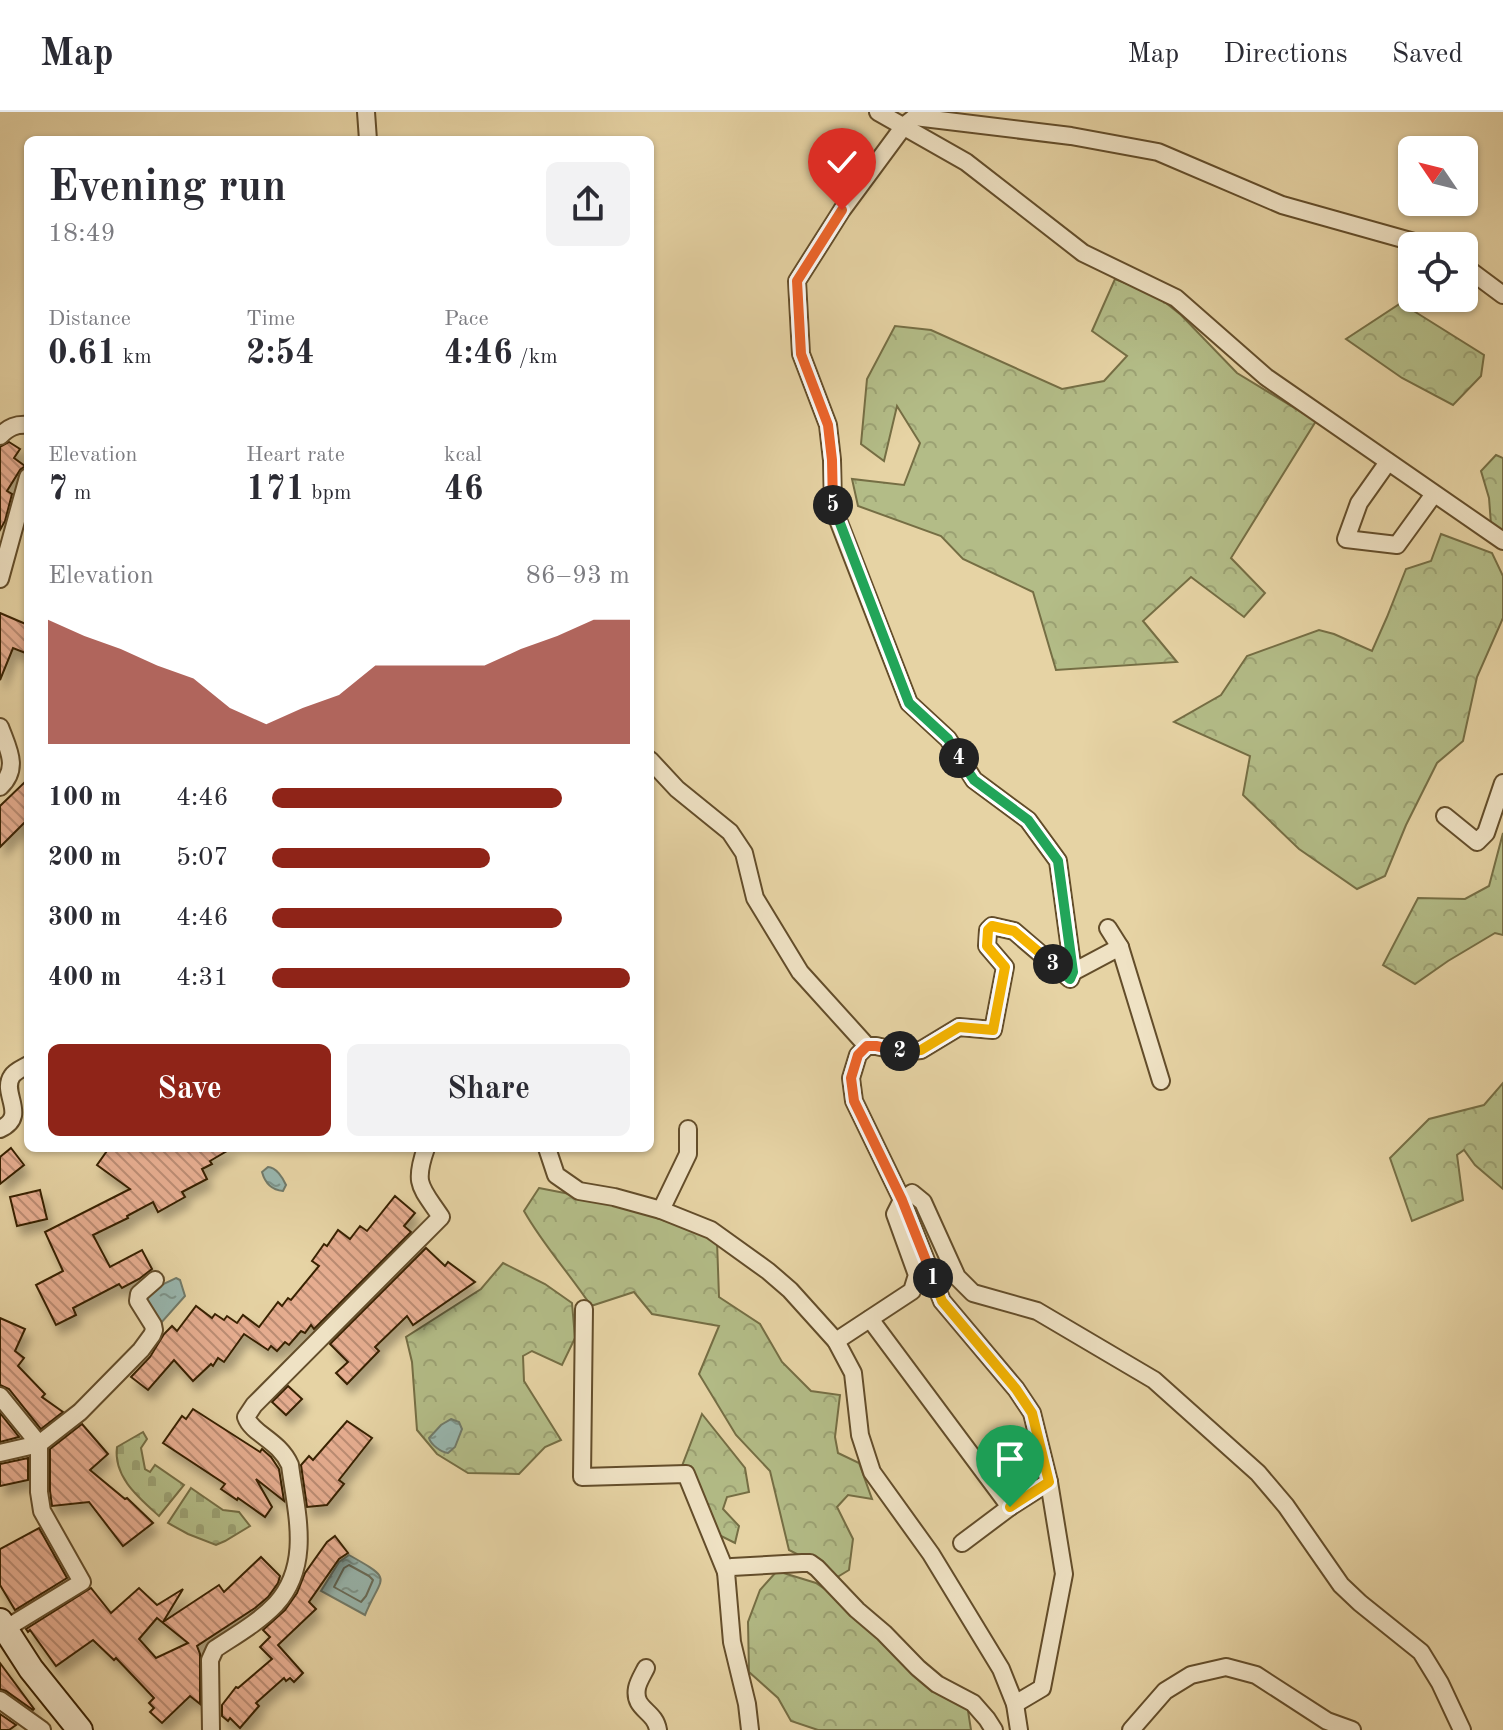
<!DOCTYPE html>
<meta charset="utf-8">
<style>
:root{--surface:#fff;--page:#f2f2f3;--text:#2b2b33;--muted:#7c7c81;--line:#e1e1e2;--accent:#8f2418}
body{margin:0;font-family:"Old Standard TT",serif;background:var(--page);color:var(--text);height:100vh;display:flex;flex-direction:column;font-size:30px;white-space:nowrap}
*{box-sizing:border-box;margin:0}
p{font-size:26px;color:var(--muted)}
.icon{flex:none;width:44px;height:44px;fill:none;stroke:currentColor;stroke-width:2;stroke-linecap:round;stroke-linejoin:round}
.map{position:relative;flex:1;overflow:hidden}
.panel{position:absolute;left:24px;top:24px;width:630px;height:1016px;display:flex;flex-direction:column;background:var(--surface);border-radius:12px;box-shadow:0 2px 6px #0004}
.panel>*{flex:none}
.needle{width:52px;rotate:305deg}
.controls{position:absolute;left:1398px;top:24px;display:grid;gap:16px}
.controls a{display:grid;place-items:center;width:80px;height:80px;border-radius:12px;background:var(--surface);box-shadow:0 2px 6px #0004;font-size:40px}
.pin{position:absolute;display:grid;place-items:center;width:68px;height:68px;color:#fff;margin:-82px -34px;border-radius:50% 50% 50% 0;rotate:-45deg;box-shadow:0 0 8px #0007}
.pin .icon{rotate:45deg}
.km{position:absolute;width:40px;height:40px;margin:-20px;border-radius:50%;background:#222;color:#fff;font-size:22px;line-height:40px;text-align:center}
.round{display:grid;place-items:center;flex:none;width:84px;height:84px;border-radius:12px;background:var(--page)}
.head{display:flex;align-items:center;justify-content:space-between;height:136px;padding:0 24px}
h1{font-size:44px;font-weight:600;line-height:60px}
.metrics{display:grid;grid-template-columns:repeat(3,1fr);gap:12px;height:136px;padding:8px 24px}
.metrics div{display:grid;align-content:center}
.metrics b{font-size:34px;font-weight:600}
.metrics small{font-size:22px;font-weight:400}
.metrics p{font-size:22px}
.chart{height:224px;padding:16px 24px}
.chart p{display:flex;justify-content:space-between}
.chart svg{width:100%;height:144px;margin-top:8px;fill:var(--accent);opacity:.7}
.primary-button{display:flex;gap:16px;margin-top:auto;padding:16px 24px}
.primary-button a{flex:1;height:92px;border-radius:12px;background:var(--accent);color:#fff;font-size:32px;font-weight:600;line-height:92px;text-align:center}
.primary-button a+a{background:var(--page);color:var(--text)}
ul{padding:0 24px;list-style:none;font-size:26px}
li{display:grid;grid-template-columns:128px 96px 1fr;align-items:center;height:60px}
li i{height:20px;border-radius:10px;background:var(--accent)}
header{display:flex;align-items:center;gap:48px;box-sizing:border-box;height:112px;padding:0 40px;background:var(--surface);border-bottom:2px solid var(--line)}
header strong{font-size:38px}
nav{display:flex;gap:44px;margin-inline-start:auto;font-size:28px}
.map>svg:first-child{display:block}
.forest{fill:url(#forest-crowns);stroke:#756e44;stroke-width:2}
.cemetery{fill:url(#cemetery-stones);stroke:#756e44;stroke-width:2}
.water{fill:url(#water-ripples);stroke:#717a69;stroke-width:2}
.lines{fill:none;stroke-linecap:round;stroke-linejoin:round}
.shore{stroke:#686b58;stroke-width:2}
.building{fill:url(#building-back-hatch);stroke:#372002;stroke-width:2;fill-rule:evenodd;filter:url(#shadow)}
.minor-casing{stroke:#634d2a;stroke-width:20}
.secondary-casing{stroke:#372002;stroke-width:28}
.minor{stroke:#efe2c4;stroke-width:16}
.secondary{stroke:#efe2c4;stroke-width:24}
.split-1-casing{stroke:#fff;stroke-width:16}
.split-2-casing{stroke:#fff;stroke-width:16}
.split-3-casing{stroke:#fff;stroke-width:16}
.split-4-casing{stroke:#fff;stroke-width:16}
.split-5-casing{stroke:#fff;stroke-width:16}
.split-6-casing{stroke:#fff;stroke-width:16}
.split-1{stroke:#f5b400;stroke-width:10}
.split-2{stroke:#f0652b;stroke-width:10}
.split-3{stroke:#f5b400;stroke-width:10}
.split-4{stroke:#22a559;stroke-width:10}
.split-5{stroke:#22a559;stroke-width:10}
.split-6{stroke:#f0652b;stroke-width:10}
</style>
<header>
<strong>Map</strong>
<nav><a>Map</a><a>Directions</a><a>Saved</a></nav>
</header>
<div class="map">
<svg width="1503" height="1618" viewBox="0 0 1503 1618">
<defs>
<pattern id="forest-crowns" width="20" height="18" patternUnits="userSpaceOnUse" patternTransform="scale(2)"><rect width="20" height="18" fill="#b3bc87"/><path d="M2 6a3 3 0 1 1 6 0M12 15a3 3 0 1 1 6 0" fill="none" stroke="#9ba173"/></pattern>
<pattern id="cemetery-stones" width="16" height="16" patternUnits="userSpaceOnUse" patternTransform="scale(2)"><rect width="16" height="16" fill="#b3bc87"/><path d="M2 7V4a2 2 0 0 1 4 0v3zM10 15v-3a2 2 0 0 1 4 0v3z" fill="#9ba173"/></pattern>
<pattern id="water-ripples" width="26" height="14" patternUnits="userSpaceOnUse" patternTransform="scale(2)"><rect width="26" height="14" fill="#98b6ae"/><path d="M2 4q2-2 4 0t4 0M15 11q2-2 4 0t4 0" fill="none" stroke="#7d948b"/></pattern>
<pattern id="building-back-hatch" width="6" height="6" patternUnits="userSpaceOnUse" patternTransform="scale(2)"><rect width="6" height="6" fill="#e6ad90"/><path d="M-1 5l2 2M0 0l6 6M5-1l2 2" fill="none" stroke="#bb8c73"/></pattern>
<filter id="shadow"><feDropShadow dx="5" dy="9" stdDeviation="4" flood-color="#0004"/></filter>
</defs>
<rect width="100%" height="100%" fill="#e6d3a4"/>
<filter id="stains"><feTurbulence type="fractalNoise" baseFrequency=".0025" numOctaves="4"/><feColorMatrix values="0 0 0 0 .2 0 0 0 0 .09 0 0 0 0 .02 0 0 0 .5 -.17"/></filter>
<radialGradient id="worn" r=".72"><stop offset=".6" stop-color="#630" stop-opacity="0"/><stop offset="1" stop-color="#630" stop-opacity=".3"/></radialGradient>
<!-- forest -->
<g class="forest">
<path d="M 1115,167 L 1156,183 L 1181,203 L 1237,261 L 1316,309 L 1231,446 L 1265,481 L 1244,505 L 1191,465 L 1143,509 L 1177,550 L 1056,558 L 1033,480 L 963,447 L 941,424 L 858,394 L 852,367 L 904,373 L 920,331 L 897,294 L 884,349 L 861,332 L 867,267 L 895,214 L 931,218 L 1062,277 L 1104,269 L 1127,244 L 1092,219 Z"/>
<path d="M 1401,191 L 1484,243 L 1481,264 L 1453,293 L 1402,266 L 1346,227 Z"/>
<path d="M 1496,343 L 1503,346 L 1503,421 L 1491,412 L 1489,386 L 1481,359 Z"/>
<path d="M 1441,422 L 1492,441 L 1503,464 L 1503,506 L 1477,565 L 1463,629 L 1437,651 L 1406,713 L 1385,764 L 1357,777 L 1299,737 L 1243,683 L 1250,644 L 1174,610 L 1221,583 L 1247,544 L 1319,518 L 1334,522 L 1372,539 L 1387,505 L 1406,457 L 1431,449 Z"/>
<path d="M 1503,721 L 1503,823 L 1495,821 L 1448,849 L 1415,872 L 1383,853 L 1418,786 L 1465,787 L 1489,774 Z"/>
<path d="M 1503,971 L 1503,1077 L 1475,1053 L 1464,1038 L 1457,1043 L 1463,1088 L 1412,1109 L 1390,1046 L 1429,1007 L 1484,993 Z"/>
<path d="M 539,1076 L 621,1092 L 672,1106 L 717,1129 L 719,1185 L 760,1212 L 782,1250 L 811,1279 L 840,1283 L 835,1325 L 838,1341 L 859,1351 L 872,1387 L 848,1383 L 837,1395 L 853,1427 L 849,1458 L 834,1467 L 805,1446 L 789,1438 L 770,1359 L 736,1323 L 699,1262 L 719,1214 L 652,1202 L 634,1180 L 591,1194 C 570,1162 543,1133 524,1099 Z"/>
<path d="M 503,1151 L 545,1172 L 572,1191 L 575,1226 L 562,1253 L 532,1239 L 523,1244 L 524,1269 L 561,1328 L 545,1335 L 519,1362 L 468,1361 L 437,1342 L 417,1318 L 412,1250 L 406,1225 L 481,1177 Z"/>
<path d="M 702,1302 L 745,1356 L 749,1380 L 727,1385 L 723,1397 L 739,1414 L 735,1431 L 715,1421 L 682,1354 Z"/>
<path d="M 777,1459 L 816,1471 L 877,1513 L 967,1592 L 971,1618 L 818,1618 L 791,1609 L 778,1586 L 749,1560 L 748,1510 L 760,1478 Z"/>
</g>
<!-- cemetery -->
<g class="cemetery">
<path d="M 143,1320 L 147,1327 L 141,1336 L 145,1357 L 150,1360 L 155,1353 L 184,1373 L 159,1404 C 139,1386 113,1365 117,1335 Z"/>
<path d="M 191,1376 L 223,1398 L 239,1400 L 250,1414 L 225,1429 L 216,1433 L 188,1422 L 168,1411 Z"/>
</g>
<!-- water -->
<g class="water">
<path d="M 268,1055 C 276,1055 283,1066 286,1073 L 283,1079 C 272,1078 265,1071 262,1060 Z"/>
<path d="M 176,1166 L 180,1168 L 185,1184 L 161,1211 L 158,1209 L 146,1189 L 146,1185 L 157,1175 Z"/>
<path d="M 451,1307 L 459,1310 L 462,1317 L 455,1335 L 448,1341 C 441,1340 431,1333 429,1326 L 441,1313 Z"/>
<path d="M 349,1443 C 395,1469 382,1462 365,1503 L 321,1479 L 339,1450 Z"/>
</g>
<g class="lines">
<!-- shore -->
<path class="shore" d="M 349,1453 L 369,1464 L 373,1468 L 366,1484 L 361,1490 L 334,1475 L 344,1456 Z"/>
</g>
<!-- building -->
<g class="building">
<path d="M 9,330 L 20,337 L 14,346 L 25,354 L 20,358 L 7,379 L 12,382 L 5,409 L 0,418 L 0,335 Z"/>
<path d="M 0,501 L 28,513 L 28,542 L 13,536 L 0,568 Z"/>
<path d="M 28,667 L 28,707 L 0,735 L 0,694 Z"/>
<path d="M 11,1036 L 24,1053 L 0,1072 L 0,1045 Z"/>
<path d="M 109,1036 L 232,1036 L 210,1049 L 212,1052 L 202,1057 L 207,1067 L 182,1080 L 185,1085 L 158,1100 L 153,1090 L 127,1104 L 128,1106 L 93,1123 L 110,1155 L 142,1138 L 152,1157 L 139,1167 L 122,1176 L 119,1172 L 73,1196 L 76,1203 L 56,1213 L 36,1173 L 63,1159 L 45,1120 L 130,1077 L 97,1053 Z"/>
<path d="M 40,1078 L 47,1107 L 17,1114 L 10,1085 Z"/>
<path d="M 395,1084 L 415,1101 L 404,1114 L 411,1120 L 314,1217 L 311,1213 L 305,1221 L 301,1219 L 289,1233 L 285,1230 L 277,1239 L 271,1234 L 268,1238 L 244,1222 L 224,1250 L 218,1246 L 213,1254 L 211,1252 L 193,1269 L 174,1248 L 148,1278 L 131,1265 L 150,1245 L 164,1222 L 172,1214 L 177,1219 L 196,1194 L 212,1206 L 215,1202 L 224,1208 L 227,1204 L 237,1211 L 243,1203 L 259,1215 L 278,1190 L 282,1194 L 288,1186 L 291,1188 L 319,1154 L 312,1149 L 324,1132 L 327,1134 L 338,1118 L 350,1127 L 360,1114 L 367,1119 Z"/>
<path d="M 426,1136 L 445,1154 L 448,1150 L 475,1170 L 413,1213 L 407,1204 L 375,1235 L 379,1239 L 347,1272 L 336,1261 L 348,1250 L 330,1232 Z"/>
<path d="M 0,1206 L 25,1217 L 15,1239 L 24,1246 L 18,1254 L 45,1282 L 42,1285 L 63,1300 L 41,1317 L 9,1277 L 0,1273 Z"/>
<path d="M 288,1274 L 302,1287 L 286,1303 L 272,1290 Z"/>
<path d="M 193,1297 L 260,1340 L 262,1337 L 271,1345 L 279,1357 L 284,1389 L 256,1367 L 272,1395 L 265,1405 L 238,1386 L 237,1388 L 221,1377 L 225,1372 L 163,1331 L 182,1304 L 186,1307 Z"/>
<path d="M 0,1301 L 19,1325 L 0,1330 Z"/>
<path d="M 347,1309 L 372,1326 L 339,1368 L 344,1372 L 327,1393 L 307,1395 L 301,1353 L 309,1344 L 313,1348 Z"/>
<path d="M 82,1312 L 108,1342 L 90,1358 L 125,1387 L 127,1386 L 153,1411 L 123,1434 L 89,1390 L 52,1394 L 50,1379 L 50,1337 Z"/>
<path d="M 28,1346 L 28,1368 L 0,1374 L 0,1352 Z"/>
<path d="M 39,1416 L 67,1466 L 15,1498 L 0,1473 L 0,1437 Z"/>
<path d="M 335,1424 L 348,1441 L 339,1447 L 309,1490 L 316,1497 L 278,1533 L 303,1561 L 294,1570 L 290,1566 L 286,1569 L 284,1566 L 256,1591 L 259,1594 L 240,1616 L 230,1606 L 228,1609 L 222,1604 L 222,1593 L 236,1575 L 238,1576 L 272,1547 L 260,1535 L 270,1525 L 263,1518 L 285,1498 L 297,1481 L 305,1461 L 327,1430 Z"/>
<path d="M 261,1445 L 280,1464 L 278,1471 L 268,1485 L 255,1496 L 197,1534 L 200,1542 L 200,1592 L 190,1584 L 162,1611 L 150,1600 L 154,1596 L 149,1591 L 154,1586 L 116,1546 L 114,1548 L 93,1528 L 56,1554 L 30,1518 L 28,1520 L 26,1517 L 91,1476 L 111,1501 L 139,1476 L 157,1493 L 183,1477 L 163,1510 L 219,1473 L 224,1480 ZM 157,1506 L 188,1531 L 156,1546 L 139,1527 Z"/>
<path d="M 0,1551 L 34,1597 L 33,1598 L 6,1579 L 0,1577 Z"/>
<path d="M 0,1602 L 16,1613 L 9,1618 L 0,1618 Z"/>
</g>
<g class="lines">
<!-- minor casing -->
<g class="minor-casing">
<g id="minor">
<path d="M 366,0 L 368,28"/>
<path d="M 878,0 L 966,50 L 1083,141 L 1176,186 L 1266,265 L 1503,429"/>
<path d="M 1464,154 L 1503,183"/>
<path d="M 0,324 C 9,315 16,312 28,313"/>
<path d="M 1388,350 L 1359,391 L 1346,427 L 1397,433 L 1434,382"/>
<path d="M 0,467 L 28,365"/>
<path d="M 0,615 C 8,637 20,656 0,675"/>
<path d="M 650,648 L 677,677 L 730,720 L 744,741 L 755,786 L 800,860 L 867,934"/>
<path d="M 1445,704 L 1477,730 L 1486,721 L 1503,671"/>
<path d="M 1108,816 L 1120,835 L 1161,969"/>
<path d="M 1073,860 L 1058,749 L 1028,708 L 974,668 L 948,627 L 909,591 L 833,395 L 832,348 L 828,313 L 801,242 L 797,169 L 842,98 L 904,14 L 915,5 L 1071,24 L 1158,40 L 1282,93 L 1428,134"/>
<path d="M 0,1017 C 29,1004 0,981 12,964 C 15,959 23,956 28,953"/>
<path d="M 547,1036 L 556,1063 L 579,1079 L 614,1085 L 661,1098 L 711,1118 L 768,1159 L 790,1178 L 836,1229 L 853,1261 L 860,1323 L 872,1360 L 931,1442 L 1001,1557 L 1015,1592 L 1019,1618"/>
<path d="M 661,1098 L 688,1042 L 688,1017"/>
<path d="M 584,1197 L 582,1365 L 686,1362 L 726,1460"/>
<path d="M 870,1207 L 1010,1395"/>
<path d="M 836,1229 L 912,1179 L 917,1163 L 895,1102 L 902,1088 L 912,1081 L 923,1090 L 957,1165 L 973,1181 L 1037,1199 L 1154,1268 L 1258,1361 L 1286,1394 L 1341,1473 L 1360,1491 L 1421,1540 L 1440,1571 L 1462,1618"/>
<path d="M 0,1284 L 39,1332 L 39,1380 L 42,1399 L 82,1470 L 5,1517"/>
<path d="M 0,1341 L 39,1332 L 80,1300 L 141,1238 L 152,1223 L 154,1218 L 153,1213 L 138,1189 L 139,1182 L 155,1168"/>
<path d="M 962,1431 L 1010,1395 L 1049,1370"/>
<path d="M 646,1556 C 643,1562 638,1570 637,1576 C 633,1598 655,1598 658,1618"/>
<path d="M 0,1588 L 42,1618"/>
<path d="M 1015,1592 L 1042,1576 L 1064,1462 L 1049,1370 L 1032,1301 L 1016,1277 L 942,1189 L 902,1088 L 854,989 L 851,966 L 858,943 L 867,934 L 876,934 L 903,940 L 921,938 L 959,915 L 993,918 L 1005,855 L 987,834 L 988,818 L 992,814 L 1014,819 L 1070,867 L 1073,860 L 1120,835"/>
<path d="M 211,1618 L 210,1548 L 215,1537 C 236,1523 259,1510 276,1492 C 312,1452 296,1400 290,1353 C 279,1328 252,1322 246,1305 L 254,1293 L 441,1105 C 421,1075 413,1073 426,1036"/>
<path d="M 750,1618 L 747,1592 L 732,1530 L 726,1460 L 732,1455 L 802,1451 L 810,1451 L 817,1456 L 857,1498 L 884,1521 L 918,1556 L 937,1572 L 973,1591 L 987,1607 L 994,1618"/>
<path d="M 1131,1618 L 1165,1579 L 1191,1563 L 1226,1555 L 1256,1563 L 1327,1609 L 1352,1618"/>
</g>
</g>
<!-- secondary casing -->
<g class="secondary-casing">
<path id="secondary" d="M 0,1509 L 31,1557 L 80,1618"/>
</g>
<!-- minor -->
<use href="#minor" class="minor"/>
<!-- secondary -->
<use href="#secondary" class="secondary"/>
</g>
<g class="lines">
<!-- split-1 casing -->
<g class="split-1-casing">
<path id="split-1" d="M 933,1166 L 942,1189 L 1016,1277 L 1032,1301 L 1049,1370 L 1010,1395"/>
</g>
<!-- split-2 casing -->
<g class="split-2-casing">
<path id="split-2" d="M 900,939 L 876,934 L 867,934 L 858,943 L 851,966 L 854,989 L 902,1088 L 933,1166"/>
</g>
<!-- split-3 casing -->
<g class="split-3-casing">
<path id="split-3" d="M 900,939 L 921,938 L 959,915 L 993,918 L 1005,855 L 987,834 L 988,818 L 992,814 L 1014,819 L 1053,852"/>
</g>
<!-- split-4 casing -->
<g class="split-4-casing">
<path id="split-4" d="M 959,646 L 974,668 L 1028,708 L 1058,749 L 1073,860 L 1070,867 L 1053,852"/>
</g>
<!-- split-5 casing -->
<g class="split-5-casing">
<path id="split-5" d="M 833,393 L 909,591 L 948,627 L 959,646"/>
</g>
<!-- split-6 casing -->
<g class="split-6-casing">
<path id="split-6" d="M 833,393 L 832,348 L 828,313 L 801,242 L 797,169 L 842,98"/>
</g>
<!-- split-1 -->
<use href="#split-1" class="split-1"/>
<!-- split-2 -->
<use href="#split-2" class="split-2"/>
<!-- split-3 -->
<use href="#split-3" class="split-3"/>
<!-- split-4 -->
<use href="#split-4" class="split-4"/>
<!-- split-5 -->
<use href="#split-5" class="split-5"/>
<!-- split-6 -->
<use href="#split-6" class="split-6"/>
</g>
<rect width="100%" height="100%" filter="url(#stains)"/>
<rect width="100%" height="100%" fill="url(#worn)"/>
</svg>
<div class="controls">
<a><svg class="needle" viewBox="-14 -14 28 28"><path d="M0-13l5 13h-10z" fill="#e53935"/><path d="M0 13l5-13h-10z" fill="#7c7c81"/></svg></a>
<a><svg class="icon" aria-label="locate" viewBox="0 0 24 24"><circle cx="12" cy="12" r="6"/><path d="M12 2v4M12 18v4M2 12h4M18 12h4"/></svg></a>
</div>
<div class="pin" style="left:1010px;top:1395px;background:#1e9e55"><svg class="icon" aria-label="arrive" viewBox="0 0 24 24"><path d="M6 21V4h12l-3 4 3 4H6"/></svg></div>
<div class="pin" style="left:842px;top:98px;background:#d93025"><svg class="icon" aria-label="check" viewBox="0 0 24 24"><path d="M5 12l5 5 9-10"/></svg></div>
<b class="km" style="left:933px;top:1166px">1</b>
<b class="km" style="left:900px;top:939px">2</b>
<b class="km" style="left:1053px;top:852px">3</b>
<b class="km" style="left:959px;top:646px">4</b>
<b class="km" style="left:833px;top:393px">5</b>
<section class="panel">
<div class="head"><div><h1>Evening run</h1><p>18:49</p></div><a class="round"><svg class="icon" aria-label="share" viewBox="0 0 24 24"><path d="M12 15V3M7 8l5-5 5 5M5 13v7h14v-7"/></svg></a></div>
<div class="metrics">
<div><p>Distance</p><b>0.61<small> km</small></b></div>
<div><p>Time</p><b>2:54</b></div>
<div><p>Pace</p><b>4:46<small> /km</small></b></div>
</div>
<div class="metrics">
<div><p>Elevation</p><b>7<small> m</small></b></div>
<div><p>Heart rate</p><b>171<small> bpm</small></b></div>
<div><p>kcal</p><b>46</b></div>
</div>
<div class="chart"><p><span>Elevation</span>86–93 m</p>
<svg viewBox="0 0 160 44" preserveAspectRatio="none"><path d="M0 44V6L10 11L20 15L30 20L40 24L50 33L60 38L70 33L80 29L90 20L100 20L110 20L120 20L130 15L140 11L150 6L160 6V44z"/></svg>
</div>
<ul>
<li><b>100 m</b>4:46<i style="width:81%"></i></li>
<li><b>200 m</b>5:07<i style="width:61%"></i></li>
<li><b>300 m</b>4:46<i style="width:81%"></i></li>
<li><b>400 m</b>4:31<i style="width:100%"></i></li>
</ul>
<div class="primary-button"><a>Save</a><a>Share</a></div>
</section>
</div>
